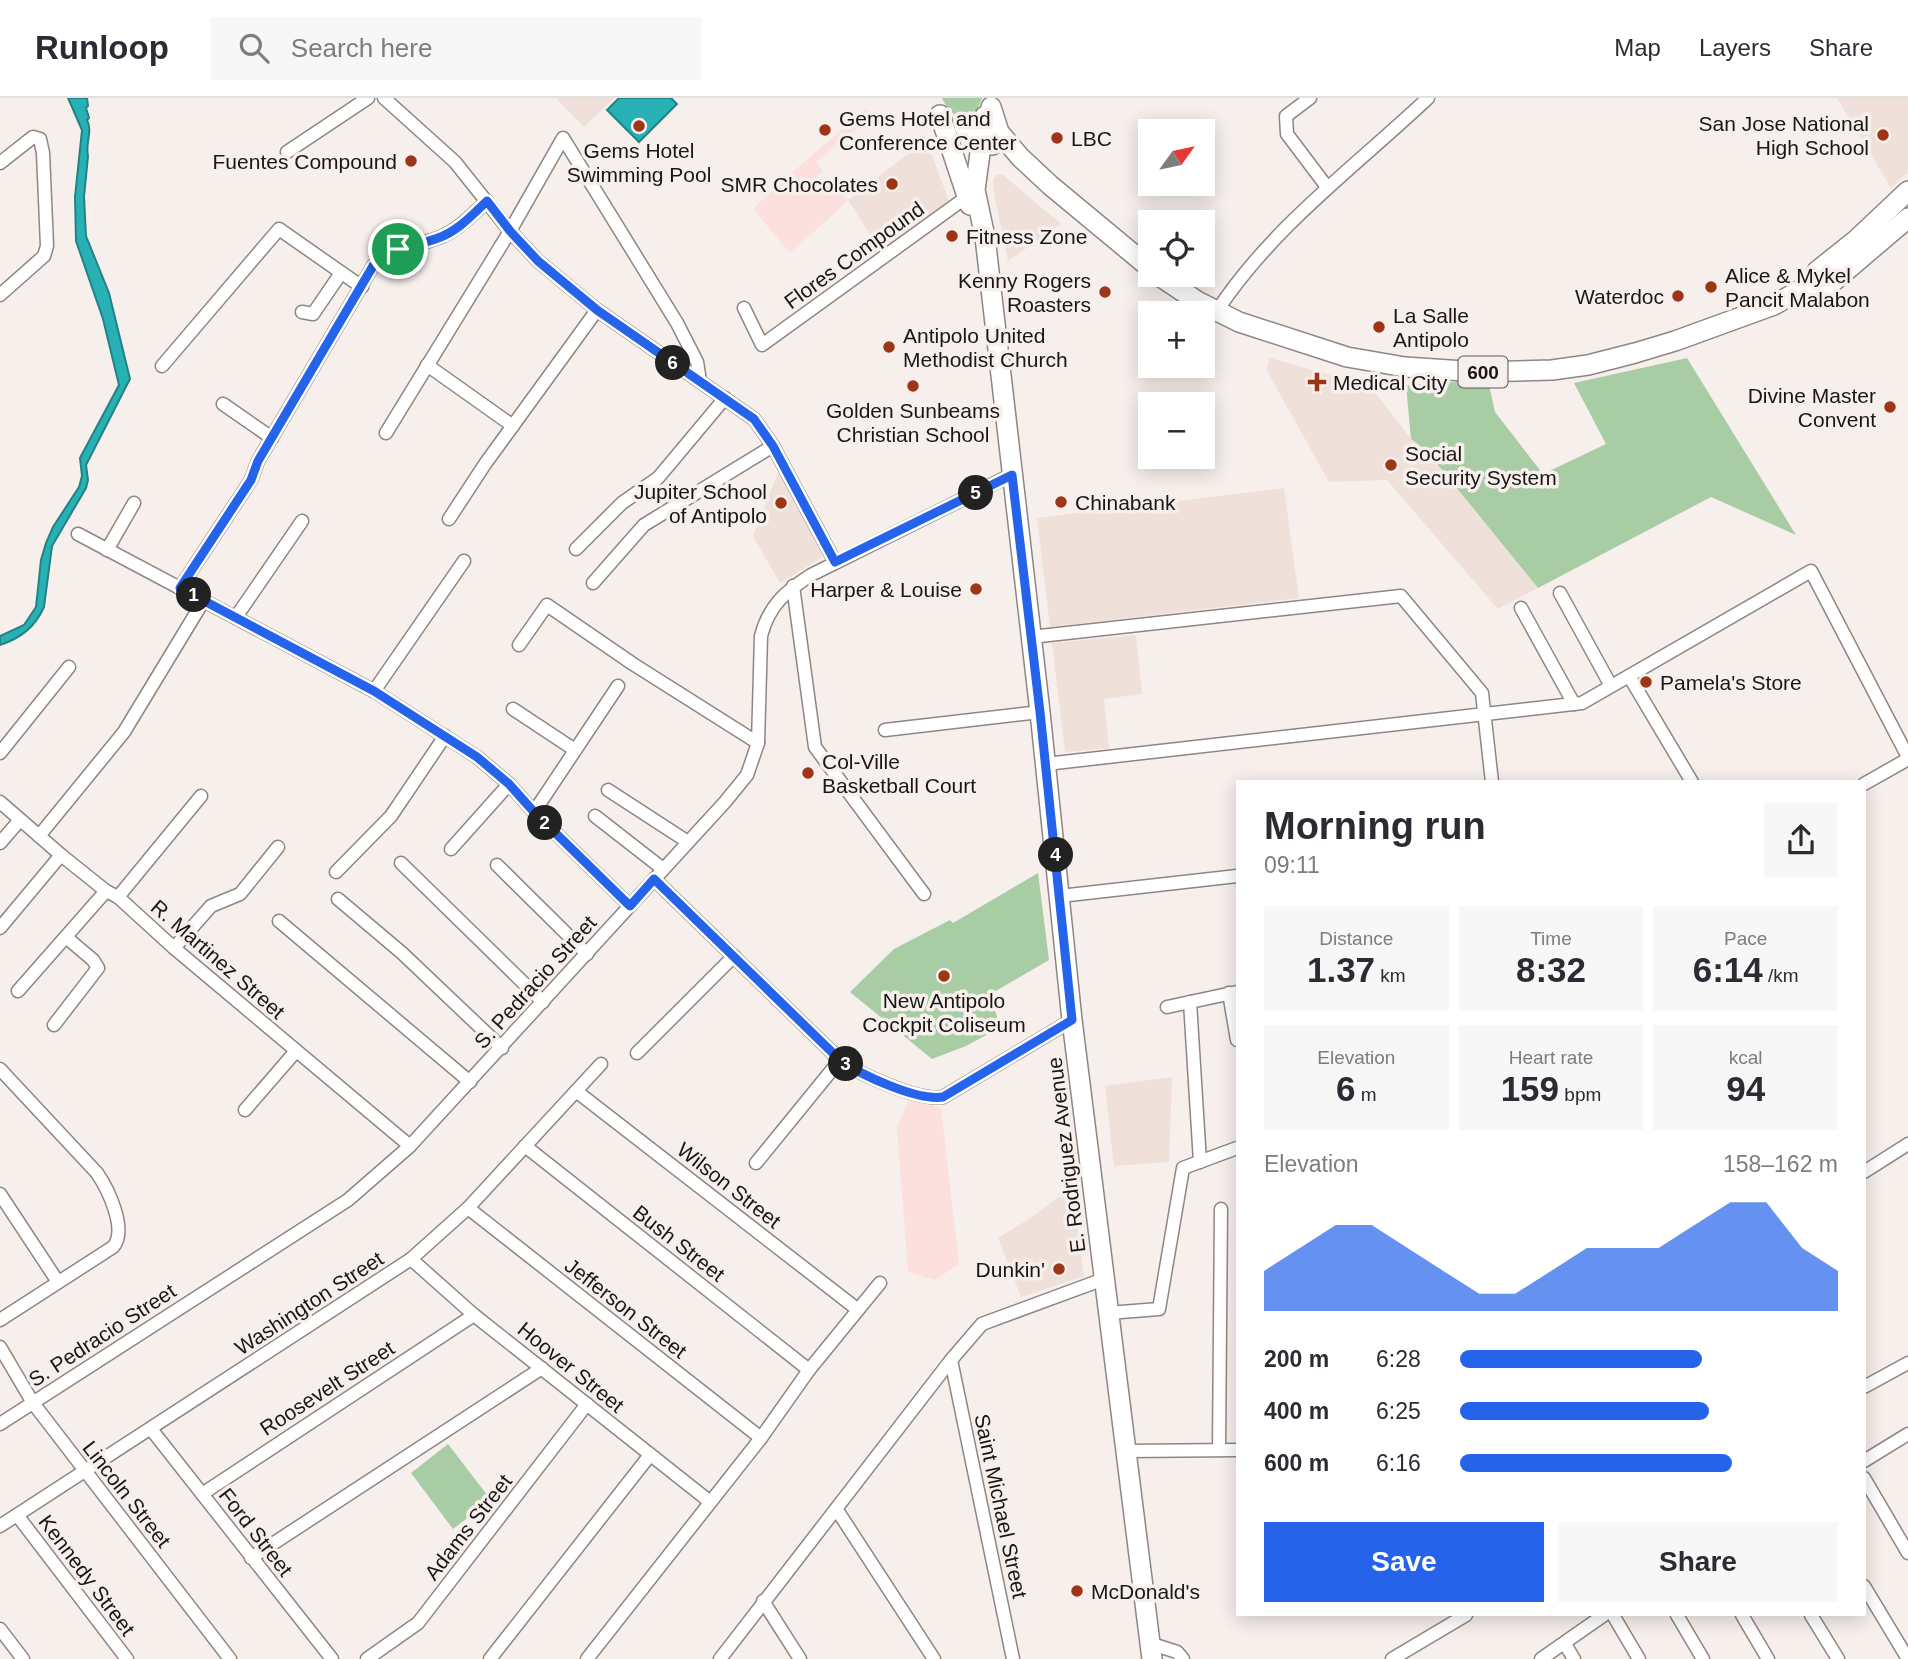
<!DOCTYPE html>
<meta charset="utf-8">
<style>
:root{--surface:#fff;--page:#f7f7f7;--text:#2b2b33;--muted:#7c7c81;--line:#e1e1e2;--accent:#2563eb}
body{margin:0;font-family:Helvetica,sans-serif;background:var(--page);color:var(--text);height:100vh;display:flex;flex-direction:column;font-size:26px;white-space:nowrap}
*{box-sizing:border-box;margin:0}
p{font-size:23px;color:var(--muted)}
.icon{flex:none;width:38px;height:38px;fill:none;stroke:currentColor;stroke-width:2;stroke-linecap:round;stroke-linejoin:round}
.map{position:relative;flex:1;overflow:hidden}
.sheet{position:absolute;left:1236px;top:682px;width:630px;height:836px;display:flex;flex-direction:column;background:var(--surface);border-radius:0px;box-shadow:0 4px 18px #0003}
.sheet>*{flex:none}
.needle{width:46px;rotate:57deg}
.buttons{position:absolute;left:1138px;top:21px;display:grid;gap:14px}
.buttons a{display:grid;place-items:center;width:77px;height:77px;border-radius:0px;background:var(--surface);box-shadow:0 4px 18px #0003;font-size:35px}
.pin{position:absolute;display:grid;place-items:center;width:60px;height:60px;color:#fff;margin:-30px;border:4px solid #fff;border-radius:50%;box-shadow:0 2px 7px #0007}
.km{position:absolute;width:35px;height:35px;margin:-18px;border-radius:50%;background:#222;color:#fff;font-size:19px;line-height:35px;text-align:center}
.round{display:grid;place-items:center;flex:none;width:74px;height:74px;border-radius:0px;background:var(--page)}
.head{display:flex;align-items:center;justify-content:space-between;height:119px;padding:0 28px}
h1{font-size:38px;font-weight:700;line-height:52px}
.stats{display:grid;grid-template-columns:repeat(3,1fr);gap:10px;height:119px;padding:7px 28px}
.stats div{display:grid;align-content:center;border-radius:0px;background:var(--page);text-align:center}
.stats b{font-size:35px;font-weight:700}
.stats small{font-size:19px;font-weight:400}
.stats p{font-size:19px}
.chart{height:196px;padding:14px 28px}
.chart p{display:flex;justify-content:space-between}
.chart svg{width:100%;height:126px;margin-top:7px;fill:var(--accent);opacity:.7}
.action{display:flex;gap:14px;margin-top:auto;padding:14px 28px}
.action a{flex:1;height:80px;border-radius:0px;background:var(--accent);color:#fff;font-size:28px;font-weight:700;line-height:80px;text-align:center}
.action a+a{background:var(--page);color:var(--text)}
ul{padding:0 28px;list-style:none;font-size:23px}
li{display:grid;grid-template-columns:112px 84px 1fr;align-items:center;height:52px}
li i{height:18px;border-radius:9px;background:var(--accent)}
header{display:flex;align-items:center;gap:42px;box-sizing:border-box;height:98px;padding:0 35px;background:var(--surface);border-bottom:2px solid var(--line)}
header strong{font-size:33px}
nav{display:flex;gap:38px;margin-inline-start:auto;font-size:24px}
.search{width:490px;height:63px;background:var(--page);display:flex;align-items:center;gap:18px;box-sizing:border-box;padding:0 24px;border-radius:0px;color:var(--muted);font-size:26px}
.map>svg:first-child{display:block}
.built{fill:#f0e0da}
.industrial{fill:#fbe0dd}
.green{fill:#a8cda4}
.water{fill:#27b1b5;stroke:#238285;stroke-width:2}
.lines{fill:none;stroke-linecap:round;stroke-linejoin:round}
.street-casing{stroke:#8e8683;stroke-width:15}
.primary-casing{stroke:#8e8683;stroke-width:22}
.street{stroke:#fff;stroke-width:12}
.primary{stroke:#fff;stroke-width:19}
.route-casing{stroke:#fff;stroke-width:14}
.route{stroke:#2563eb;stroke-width:9}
.poi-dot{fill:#9d3617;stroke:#f7efec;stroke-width:2.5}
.labels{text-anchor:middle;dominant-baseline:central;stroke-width:7;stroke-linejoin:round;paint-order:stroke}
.shield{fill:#f7efec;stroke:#5c5756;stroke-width:2}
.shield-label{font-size:19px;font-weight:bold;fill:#191615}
.poi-label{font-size:21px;fill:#191615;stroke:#f7efec;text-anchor:start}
.street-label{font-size:21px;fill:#191615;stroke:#f7efec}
</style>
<header>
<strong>Runloop</strong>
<div class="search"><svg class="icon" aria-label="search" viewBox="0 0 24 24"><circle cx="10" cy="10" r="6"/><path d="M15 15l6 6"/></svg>Search here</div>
<nav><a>Map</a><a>Layers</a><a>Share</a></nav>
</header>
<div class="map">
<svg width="1908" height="1561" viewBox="0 0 1908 1561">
<rect width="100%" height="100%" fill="#f7efec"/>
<!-- built -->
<g class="built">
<path d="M 556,0 L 614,0 L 584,29 Z"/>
<path d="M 1837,0 L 1908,0 L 1908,74 L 1891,90 Z"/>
<path d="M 926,42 L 949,103 L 880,152 L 848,102 Z"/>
<path d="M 997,77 L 1003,77 L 1061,126 L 1008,163 L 994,95 L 993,82 Z"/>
<path d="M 1270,260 L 1371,289 L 1411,341 L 1426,351 L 1538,490 L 1498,511 L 1387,382 L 1329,384 L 1266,271 Z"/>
<path d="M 779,372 L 823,459 L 780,485 L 753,438 Z"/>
<path d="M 1284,390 L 1299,500 L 1050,529 L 1037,420 Z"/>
<path d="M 1136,537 L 1142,596 L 1104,601 L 1109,650 L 1065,654 L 1052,545 Z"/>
<path d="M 1172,979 L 1169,1064 L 1114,1068 L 1105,988 Z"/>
<path d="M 1072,1089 L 1084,1178 L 1021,1199 L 998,1140 L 1032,1119 Z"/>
</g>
<!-- industrial -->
<g class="industrial">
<path d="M 867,10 L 873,17 L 816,64 L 823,73 L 815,80 L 830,98 L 838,91 L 848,103 L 790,155 L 753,111 L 783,82 Z"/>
<path d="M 909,1000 L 941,1010 L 959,1166 L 935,1182 L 908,1174 L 897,1030 Z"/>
</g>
<!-- green -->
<g class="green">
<path d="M 942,0 L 982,0 L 977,12 L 963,19 L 949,14 Z"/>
<path d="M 1687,260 L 1796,437 L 1711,399 L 1538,490 L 1426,352 L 1411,341 L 1406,287 L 1488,282 L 1495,314 L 1543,376 L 1606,346 L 1574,285 Z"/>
<path d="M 1038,775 L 1049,862 L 989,897 L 1001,929 L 966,948 L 932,961 L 850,894 L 894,851 L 950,822 L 953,825 Z"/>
<path d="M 448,1346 L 491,1402 L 453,1431 L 411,1375 Z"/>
</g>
<!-- water -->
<g class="water">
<path d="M 68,0 L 87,0 L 88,8 L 86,10 L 89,20 L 87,22 C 93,33 85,45 88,58 L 84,99 L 86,138 L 109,195 L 130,281 L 86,367 L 88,382 L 86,390 L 52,448 L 44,509 C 35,529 21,540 0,547 L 0,538 L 24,527 L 36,509 L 41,462 L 46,445 L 53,429 L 79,389 L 82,378 L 80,360 L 119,287 L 103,221 L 76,143 L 75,99 L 82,32 Z"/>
<path d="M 619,0 L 671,0 L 677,6 L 639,44 L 607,12 Z"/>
</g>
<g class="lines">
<!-- street casing -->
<g class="street-casing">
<g id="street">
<path d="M 384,0 L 455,64 L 510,133 L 538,163 L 597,212 L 754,321 L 773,348 L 835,464"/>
<path d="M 1310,0 L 1286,18 L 1287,36 L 1327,89"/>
<path d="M 287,54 L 368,0"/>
<path d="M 0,65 L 33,39 L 40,41 L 43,55 L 47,148 L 44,158 L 0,197"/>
<path d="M 744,210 L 762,247 L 968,98"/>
<path d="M 1217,213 C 1272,129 1356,68 1428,0"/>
<path d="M 302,214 L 313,216 L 341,175"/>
<path d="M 427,267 L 513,328"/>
<path d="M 162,268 L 279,131 L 362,189"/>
<path d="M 223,306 L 272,340"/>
<path d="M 386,335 L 510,133 L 563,40 L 677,225 L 697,264 L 700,283"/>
<path d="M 449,421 L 485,366 L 597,212"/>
<path d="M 78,436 L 374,593 L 477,659 L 509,686 L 534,714 L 630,808"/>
<path d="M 576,451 L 622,405 L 658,380 L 725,300"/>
<path d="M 107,452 L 134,405"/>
<path d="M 593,485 L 644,427 L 773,348"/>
<path d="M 793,488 L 815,649 L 924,796"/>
<path d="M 180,490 L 251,382 L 258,363 L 373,168 C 396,146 412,150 438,140 C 457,133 472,117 487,103"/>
<path d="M 1560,495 L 1611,588"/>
<path d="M 1521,510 L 1574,606"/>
<path d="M 236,519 L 302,423"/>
<path d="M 1031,539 L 1401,498 L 1482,595 L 1492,684"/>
<path d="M 519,547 L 547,507 L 633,566 L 758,645"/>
<path d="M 1629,578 L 1692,684"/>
<path d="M 374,593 L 464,463"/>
<path d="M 513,611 L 575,652"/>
<path d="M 885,632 L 1040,614"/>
<path d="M 0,655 L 69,569"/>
<path d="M 1046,666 L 1582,605 L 1811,473 L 1908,659"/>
<path d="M 1864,686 L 1908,661"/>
<path d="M 608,692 L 688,744"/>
<path d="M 0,704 L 61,757 L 106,793 L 118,799 L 174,850 L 410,1048"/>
<path d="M 534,714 L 618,588"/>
<path d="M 595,718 L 663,771"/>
<path d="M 39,738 L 124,634 L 204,502"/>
<path d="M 0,745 L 20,722"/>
<path d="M 451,751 L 509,686"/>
<path d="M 401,765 L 543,904"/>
<path d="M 497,767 L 587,856"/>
<path d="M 336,774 L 391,718 L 445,638"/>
<path d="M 654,781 L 840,962 C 861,977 918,1003 943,999 L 1072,922"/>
<path d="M 1060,798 L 1237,778"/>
<path d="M 118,799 L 201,698"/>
<path d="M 338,801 L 402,855 L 502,950"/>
<path d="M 279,823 L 470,984"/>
<path d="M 0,830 L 61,757"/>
<path d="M 174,850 L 211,808 L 240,796 L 278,749"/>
<path d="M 18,893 L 106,793"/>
<path d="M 1229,895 L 1237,942"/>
<path d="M 1190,904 L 1200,1064"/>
<path d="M 1167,909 L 1237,894"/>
<path d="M 54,927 L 98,870 L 93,862 L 67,840"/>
<path d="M 637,955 L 734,858"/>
<path d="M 0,971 L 97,1075 C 108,1091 128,1132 113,1149 L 0,1222"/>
<path d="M 576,993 L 857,1211"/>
<path d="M 245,1012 L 296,953"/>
<path d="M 525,1048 L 809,1272"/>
<path d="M 756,1065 L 840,962"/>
<path d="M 1864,1074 L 1908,1046"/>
<path d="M 0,1096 L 58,1184"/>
<path d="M 468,1110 L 761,1340"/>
<path d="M 411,1161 L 474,1217 L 709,1403"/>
<path d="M 1108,1215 L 1159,1211 L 1183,1070 L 1237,1050"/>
<path d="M 0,1249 L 33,1305 L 230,1561"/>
<path d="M 951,1262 L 1013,1561"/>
<path d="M 1864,1289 L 1908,1265"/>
<path d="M 0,1326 L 348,1102 L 410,1048 L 725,704 L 747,677 L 758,645 L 761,538 C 769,507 786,493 811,477 L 1011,377"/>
<path d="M 151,1331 L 332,1561"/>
<path d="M 1219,1352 L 1221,1111"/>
<path d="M 1125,1353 L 1237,1352"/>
<path d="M 1864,1363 L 1908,1336"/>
<path d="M 1864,1380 L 1908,1455"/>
<path d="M 202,1396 L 474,1217"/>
<path d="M 837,1412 L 934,1561"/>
<path d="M 17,1417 L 127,1561"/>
<path d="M 0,1428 L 411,1161 L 468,1110 L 601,966"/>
<path d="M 251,1460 L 542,1270"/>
<path d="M 1864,1488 L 1908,1561"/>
<path d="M 763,1503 L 800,1561"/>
<path d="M 1613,1517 L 1639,1561"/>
<path d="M 1677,1517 L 1703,1561"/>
<path d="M 1742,1517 L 1768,1561"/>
<path d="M 1811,1517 L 1838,1561"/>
<path d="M 0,1531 L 23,1561"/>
<path d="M 1149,1545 L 1177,1554 L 1183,1561"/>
<path d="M 1565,1546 L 1574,1561"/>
<path d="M 367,1561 L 418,1525 L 587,1306"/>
<path d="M 490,1561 L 650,1357"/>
<path d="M 587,1561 L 761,1340 L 809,1272 L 880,1185"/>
<path d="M 720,1561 L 951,1262 L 982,1226 L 1104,1181"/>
<path d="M 1392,1561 L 1466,1517"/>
<path d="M 1541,1561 L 1604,1517"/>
</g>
</g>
<!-- primary casing -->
<g class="primary-casing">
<g id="primary">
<path d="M 991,9 L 999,34 L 1020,59 L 1050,87 L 1150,170"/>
<path d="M 940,17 L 970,107"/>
<path d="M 985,18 L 975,92 L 985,139 L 1040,614 L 1072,922 L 1152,1561"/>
<path d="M 964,29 L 992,47"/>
<path d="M 1158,177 L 1197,203 L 1239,224 L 1347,259 L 1405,269 L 1479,274 L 1552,272 L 1588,267 L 1635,255 L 1675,243 L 1774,207 L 1812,185 L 1817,173 L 1856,142 L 1908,93"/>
<path d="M 1812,185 L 1820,189 L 1828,188 L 1908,120"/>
</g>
</g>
<!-- street -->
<use href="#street" class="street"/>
<!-- primary -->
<use href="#primary" class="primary"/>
</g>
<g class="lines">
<!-- route casing -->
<g class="route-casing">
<path id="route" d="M 487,103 L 510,133 L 538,163 L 597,212 L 754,321 L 773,348 L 835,464 L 1012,377 L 1040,614 L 1072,922 L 943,999 C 917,1003 861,977 840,962 L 654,781 L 630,808 L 534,714 L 509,686 L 477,659 L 374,593 L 180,490 L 251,382 L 258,363 L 373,168 C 396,146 412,150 438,140 C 458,133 472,117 487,103 Z"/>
</g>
<!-- route -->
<use href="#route" class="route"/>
</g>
<!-- markers -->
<g class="poi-dot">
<circle cx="639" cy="28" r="7"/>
<circle cx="825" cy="32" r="7"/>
<circle cx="1883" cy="37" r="7"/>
<circle cx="1057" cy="40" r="7"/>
<circle cx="411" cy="63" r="7"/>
<circle cx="892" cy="86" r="7"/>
<circle cx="952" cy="138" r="7"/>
<circle cx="1711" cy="189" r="7"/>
<circle cx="1105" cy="194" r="7"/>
<circle cx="1678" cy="198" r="7"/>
<circle cx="1379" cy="229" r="7"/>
<circle cx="889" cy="249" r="7"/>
<path d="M1313.5 273.5h7v7h7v7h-7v7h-7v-7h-7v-7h7z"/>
<circle cx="913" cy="288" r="7"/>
<circle cx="1890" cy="309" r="7"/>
<circle cx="1391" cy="367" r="7"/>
<circle cx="1061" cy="404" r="7"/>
<circle cx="781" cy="405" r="7"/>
<circle cx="976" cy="491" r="7"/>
<circle cx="1646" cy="584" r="7"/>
<circle cx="808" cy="675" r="7"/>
<circle cx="944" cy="878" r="7"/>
<circle cx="1059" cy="1171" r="7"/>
<circle cx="1077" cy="1493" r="7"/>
</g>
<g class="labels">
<!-- shield labels -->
<rect class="shield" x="1458.5" y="258.5" width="49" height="31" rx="5"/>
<g class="shield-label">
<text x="1483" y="274">600</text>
</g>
<!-- poi labels -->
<g class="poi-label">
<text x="839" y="20">Gems Hotel and<tspan x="839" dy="24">Conference Center</tspan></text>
<text x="1869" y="25" text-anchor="end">San Jose National<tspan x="1869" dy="24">High School</tspan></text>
<text x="1071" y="40">LBC</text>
<text x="639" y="52" text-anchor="middle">Gems Hotel<tspan x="639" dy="24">Swimming Pool</tspan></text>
<text x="397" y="63" text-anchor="end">Fuentes Compound</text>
<text x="878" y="86" text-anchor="end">SMR Chocolates</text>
<text x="966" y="138">Fitness Zone</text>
<text x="1725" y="177">Alice &amp; Mykel<tspan x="1725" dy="24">Pancit Malabon</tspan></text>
<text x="1091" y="182" text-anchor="end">Kenny Rogers<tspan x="1091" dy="24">Roasters</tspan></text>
<text x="1664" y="198" text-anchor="end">Waterdoc</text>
<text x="1393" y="217">La Salle<tspan x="1393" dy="24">Antipolo</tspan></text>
<text x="903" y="237">Antipolo United<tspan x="903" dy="24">Methodist Church</tspan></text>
<text x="1333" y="284">Medical City</text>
<text x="1876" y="297" text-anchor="end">Divine Master<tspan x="1876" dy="24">Convent</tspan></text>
<text x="913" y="312" text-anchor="middle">Golden Sunbeams<tspan x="913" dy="24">Christian School</tspan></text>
<text x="1405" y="355">Social<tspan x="1405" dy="24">Security System</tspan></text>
<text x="767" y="393" text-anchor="end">Jupiter School<tspan x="767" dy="24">of Antipolo</tspan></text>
<text x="1075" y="404">Chinabank</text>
<text x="962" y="491" text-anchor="end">Harper &amp; Louise</text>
<text x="1660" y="584">Pamela's Store</text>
<text x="822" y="663">Col-Ville<tspan x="822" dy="24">Basketball Court</tspan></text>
<text x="944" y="902" text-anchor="middle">New Antipolo<tspan x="944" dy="24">Cockpit Coliseum</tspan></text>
<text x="1045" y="1171" text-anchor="end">Dunkin'</text>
<text x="1091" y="1493">McDonald's</text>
</g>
<!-- street labels -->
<g class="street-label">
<text transform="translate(854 157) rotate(-36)">Flores Compound</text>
<text transform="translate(218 861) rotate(41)">R. Martinez Street</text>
<text transform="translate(535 884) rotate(-48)">S. Pedracio Street</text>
<text transform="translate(1066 1057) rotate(-97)">E. Rodriguez Avenue</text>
<text transform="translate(729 1087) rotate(38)">Wilson Street</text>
<text transform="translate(679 1145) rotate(38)">Bush Street</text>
<text transform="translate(309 1205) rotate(-33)">Washington Street</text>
<text transform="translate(626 1210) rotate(38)">Jefferson Street</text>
<text transform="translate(102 1237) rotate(-33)">S. Pedracio Street</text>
<text transform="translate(571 1269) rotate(39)">Hoover Street</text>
<text transform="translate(327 1290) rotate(-33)">Roosevelt Street</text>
<text transform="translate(127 1396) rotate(52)">Lincoln Street</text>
<text transform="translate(1001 1408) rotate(78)">Saint Michael Street</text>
<text transform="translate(468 1429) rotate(-52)">Adams Street</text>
<text transform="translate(256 1434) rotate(52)">Ford Street</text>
<text transform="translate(87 1477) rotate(53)">Kennedy Street</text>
</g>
</g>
</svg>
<div class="buttons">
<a><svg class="needle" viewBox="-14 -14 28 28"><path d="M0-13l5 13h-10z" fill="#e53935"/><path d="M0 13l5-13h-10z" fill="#7c7c81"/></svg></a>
<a><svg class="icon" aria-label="locate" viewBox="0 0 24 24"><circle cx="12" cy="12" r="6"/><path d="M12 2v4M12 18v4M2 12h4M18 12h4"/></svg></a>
<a>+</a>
<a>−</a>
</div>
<div class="pin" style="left:398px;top:151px;background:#1e9e55"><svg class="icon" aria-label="arrive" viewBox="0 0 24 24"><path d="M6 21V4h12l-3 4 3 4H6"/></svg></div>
<b class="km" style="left:194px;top:497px">1</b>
<b class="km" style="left:545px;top:725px">2</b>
<b class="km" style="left:846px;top:966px">3</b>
<b class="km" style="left:1056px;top:757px">4</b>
<b class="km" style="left:976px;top:395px">5</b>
<b class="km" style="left:673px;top:265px">6</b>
<section class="sheet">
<div class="head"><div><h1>Morning run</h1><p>09:11</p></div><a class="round"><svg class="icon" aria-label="share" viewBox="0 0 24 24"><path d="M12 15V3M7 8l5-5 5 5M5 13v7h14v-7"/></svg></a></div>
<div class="stats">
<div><p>Distance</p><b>1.37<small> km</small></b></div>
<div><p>Time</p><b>8:32</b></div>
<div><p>Pace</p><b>6:14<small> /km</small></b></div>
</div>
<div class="stats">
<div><p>Elevation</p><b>6<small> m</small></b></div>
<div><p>Heart rate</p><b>159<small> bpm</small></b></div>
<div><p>kcal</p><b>94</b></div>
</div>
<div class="chart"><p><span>Elevation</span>158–162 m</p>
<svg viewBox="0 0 160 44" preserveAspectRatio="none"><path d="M0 44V30L10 22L20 14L30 14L40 22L50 30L60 38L70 38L80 30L90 22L100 22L110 22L120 14L130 6L140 6L150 22L160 30V44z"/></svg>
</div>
<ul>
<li><b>200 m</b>6:28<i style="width:64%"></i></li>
<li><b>400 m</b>6:25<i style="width:66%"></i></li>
<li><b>600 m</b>6:16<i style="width:72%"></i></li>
</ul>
<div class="action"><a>Save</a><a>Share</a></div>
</section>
</div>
